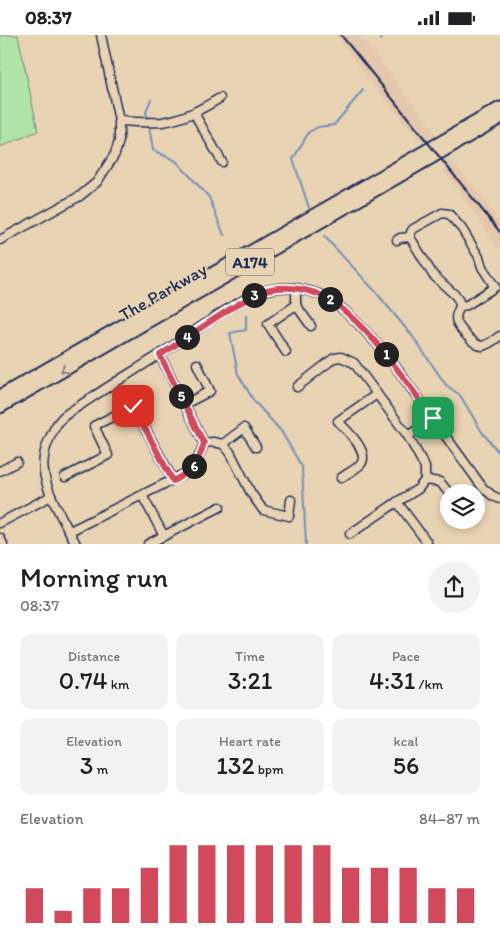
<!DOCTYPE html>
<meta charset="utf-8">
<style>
:root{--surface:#fff;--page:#f2f2f2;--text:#202124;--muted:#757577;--accent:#d1495b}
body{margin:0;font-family:Itim,sans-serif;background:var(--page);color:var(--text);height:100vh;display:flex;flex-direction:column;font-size:19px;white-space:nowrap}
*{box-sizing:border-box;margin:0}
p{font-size:16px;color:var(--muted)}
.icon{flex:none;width:28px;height:28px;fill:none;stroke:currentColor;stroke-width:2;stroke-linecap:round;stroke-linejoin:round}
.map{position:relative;height:509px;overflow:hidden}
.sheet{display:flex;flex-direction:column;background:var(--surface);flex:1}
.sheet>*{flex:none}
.fabs{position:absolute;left:440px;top:449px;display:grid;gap:10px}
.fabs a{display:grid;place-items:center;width:45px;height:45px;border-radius:50%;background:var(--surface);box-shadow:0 2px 8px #0003;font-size:25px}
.pin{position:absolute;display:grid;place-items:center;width:42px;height:42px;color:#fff;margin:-21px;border-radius:10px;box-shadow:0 2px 8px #0006}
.km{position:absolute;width:25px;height:25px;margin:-12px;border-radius:50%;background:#222;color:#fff;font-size:14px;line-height:25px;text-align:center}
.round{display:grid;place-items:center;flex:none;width:52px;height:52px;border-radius:26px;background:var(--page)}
.headline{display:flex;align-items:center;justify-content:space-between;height:85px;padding:0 20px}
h1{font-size:28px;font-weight:600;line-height:38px}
.metrics{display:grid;grid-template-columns:repeat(3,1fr);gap:8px;height:85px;padding:5px 20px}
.metrics div{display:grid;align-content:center;border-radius:10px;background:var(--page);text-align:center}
.metrics b{font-size:25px;font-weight:600}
.metrics small{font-size:14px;font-weight:400}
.metrics p{font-size:14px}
.chart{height:140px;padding:10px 20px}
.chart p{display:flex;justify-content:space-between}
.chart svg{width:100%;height:90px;margin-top:5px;stroke:var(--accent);stroke-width:6}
.status{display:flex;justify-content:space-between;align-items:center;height:35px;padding:0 25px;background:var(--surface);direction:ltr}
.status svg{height:14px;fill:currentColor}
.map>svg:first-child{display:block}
.built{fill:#e4c7ad}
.green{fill:#b0e4a6;stroke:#668a82}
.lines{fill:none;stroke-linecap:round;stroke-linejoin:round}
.stream{stroke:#7391ba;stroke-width:2}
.minor-casing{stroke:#1b2f5e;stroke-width:11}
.highway-casing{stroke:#1b2f5e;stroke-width:15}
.minor{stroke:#e8d3b2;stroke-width:8}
.highway{stroke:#e8d3b2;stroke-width:11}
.rail{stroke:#1b2f5e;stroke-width:2}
.oneway{stroke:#828188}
.route-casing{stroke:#fff;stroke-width:10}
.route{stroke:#d1495b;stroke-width:6}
.labels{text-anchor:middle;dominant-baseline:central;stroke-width:4;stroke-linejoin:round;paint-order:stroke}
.shield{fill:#e8d3b2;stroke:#586077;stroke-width:1}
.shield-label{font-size:16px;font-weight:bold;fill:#1b2f5e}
.street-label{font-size:18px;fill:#1b2f5e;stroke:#e8d3b2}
</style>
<div class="status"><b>08:37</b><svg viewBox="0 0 49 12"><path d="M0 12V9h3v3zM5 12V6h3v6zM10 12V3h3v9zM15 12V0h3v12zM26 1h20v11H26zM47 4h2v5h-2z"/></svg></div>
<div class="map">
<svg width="500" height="509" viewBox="0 0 500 509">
<rect width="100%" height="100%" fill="#e8d3b2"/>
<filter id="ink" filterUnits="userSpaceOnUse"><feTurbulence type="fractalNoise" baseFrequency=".02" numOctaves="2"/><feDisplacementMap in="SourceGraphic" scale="10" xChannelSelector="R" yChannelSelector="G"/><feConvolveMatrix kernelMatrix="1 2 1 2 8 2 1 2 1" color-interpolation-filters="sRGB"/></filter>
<g filter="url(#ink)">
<!-- built -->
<path class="built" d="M 336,0 L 358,0 L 377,22 L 432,93 L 447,124 L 457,132 L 500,186 L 500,216 L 456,151 L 446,139 L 441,127 L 424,107 L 416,101 L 370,46 Z"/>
<!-- green -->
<path class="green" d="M 0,0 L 18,0 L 38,96 L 0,112 Z"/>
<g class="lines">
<!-- stream -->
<g class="stream">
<path d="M 381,5 L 383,0"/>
<path d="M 148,86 L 146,77 L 151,64"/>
<path d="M 149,91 L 153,115 L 176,126 L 209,162 L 224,200"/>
<path d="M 309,173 L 293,124 L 309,97 L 318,92 L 334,90 L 363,55"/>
<path d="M 324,201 L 375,256 L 413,302 L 446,350 L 460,360 L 482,397 L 500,419"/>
<path d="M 246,280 L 246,295 L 230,298 L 238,339 L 254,366 L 281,396 L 302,432 L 306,509"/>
</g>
<!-- minor casing -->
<g class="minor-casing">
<g id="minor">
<path d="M 194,78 L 222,127"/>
<path d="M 119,86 C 133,87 148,88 162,87 C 184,84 202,74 220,63"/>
<path d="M 442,178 L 449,179 L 462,194 L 479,222 L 482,232 L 495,252 L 467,270 L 460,271 L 459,266 L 455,260 L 433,240 L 410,202 L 411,197 L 413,194 Z"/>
<path d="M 0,205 L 80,161 L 97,147 L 115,119 L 119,106 L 119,86 L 101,0"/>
<path d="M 397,205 L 400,203 L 410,202"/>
<path d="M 296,270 L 311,291"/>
<path d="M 460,271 C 459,275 456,278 456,283 C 456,291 474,311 482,311 C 489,310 495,304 500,301"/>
<path d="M 286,317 L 268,289 L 296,270 L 296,253"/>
<path d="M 297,352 L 334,323 L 341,322 L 354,328 L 408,401 L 433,383"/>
<path d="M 185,369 L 210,356 L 197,329"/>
<path d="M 204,408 L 213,407 L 223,409 L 230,417 L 251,458 L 263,475 L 289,481 L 291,465"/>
<path d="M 223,409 L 244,393 L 256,412"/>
<path d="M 0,436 L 17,427"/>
<path d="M 65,442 L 108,420 L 94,391 L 133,371 L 173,445"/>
<path d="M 341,443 C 346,439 358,433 361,429 C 370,416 346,395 338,386 L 377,359"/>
<path d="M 425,445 L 440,447 L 449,458"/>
<path d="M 142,460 L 164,501"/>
<path d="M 397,467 L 427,507 L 427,509"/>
<path d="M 0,488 L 51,461"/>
<path d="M 70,496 L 186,438 C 196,429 200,421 204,408 L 160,320"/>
<path d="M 350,499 L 397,467 L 418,454 L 425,445 L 425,432 L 408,401"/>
<path d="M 0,503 L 3,509"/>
<path d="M 76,509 C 64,485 39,449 44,422 C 45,411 55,389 63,382 C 70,376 78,372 85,367 C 110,350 136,335 162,318 C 194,298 224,273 258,258 C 270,253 283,252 295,253 C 307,255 321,259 331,265 C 336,268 341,273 346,277 C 362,292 376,307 390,324 L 483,453 L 493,461 L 500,464"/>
<path d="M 148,509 L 220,472"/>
</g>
</g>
<!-- highway casing -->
<g class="highway-casing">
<g id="highway">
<path d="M 0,361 L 500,73"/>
<path d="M 0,372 L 500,83"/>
</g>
</g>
<!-- minor -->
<use href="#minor" class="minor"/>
<!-- highway -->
<use href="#highway" class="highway"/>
<!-- rail -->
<path class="rail" d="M 341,0 L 500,197"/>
</g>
<!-- one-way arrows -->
<defs><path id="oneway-chevron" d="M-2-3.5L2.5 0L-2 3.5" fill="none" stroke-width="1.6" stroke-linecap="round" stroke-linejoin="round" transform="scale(1.25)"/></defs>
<use class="oneway" href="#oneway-chevron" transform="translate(64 335) rotate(150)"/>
</g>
<g class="lines" filter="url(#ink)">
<!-- route casing -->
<g class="route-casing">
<path id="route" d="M 133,371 L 173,446 C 193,435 198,430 204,408 L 160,320 C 187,303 212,284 240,268 C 247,265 253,260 260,257 C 283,249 309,253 331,265 C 337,268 343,275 348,279 C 382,309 406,347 433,383"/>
</g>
<!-- route -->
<use href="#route" class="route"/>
</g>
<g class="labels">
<!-- shield labels -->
<rect class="shield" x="226" y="213.5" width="48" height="27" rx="4"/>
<g class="shield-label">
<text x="250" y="227">A174</text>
</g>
<!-- street labels -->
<g class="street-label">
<text transform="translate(163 257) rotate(-30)">The Parkway</text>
</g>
</g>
</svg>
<div class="fabs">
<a><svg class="icon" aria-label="layers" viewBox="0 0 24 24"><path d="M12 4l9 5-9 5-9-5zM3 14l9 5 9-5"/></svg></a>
</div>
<div class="pin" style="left:433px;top:383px;background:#1e9e55"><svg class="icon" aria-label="arrive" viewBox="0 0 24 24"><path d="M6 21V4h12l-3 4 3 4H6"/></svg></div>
<div class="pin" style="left:133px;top:371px;background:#d93025"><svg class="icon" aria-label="check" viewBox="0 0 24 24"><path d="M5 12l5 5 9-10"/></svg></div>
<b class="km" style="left:386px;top:319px">1</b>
<b class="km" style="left:330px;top:264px">2</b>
<b class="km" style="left:254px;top:260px">3</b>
<b class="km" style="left:187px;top:302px">4</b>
<b class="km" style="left:181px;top:361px">5</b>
<b class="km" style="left:194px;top:431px">6</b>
</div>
<section class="sheet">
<div class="headline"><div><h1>Morning run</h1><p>08:37</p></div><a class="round"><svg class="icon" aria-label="share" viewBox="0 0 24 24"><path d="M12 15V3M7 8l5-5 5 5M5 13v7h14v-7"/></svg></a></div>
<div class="metrics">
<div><p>Distance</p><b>0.74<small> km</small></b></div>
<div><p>Time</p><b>3:21</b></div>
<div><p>Pace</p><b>4:31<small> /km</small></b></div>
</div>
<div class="metrics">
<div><p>Elevation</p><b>3<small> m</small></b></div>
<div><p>Heart rate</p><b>132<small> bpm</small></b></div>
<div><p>kcal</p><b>56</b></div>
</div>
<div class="chart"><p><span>Elevation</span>84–87 m</p>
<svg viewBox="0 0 160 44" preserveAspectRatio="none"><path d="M5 44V27M15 44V38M25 44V27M35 44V27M45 44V17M55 44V6M65 44V6M75 44V6M85 44V6M95 44V6M105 44V6M115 44V17M125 44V17M135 44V17M145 44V27M155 44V27"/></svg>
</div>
</section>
